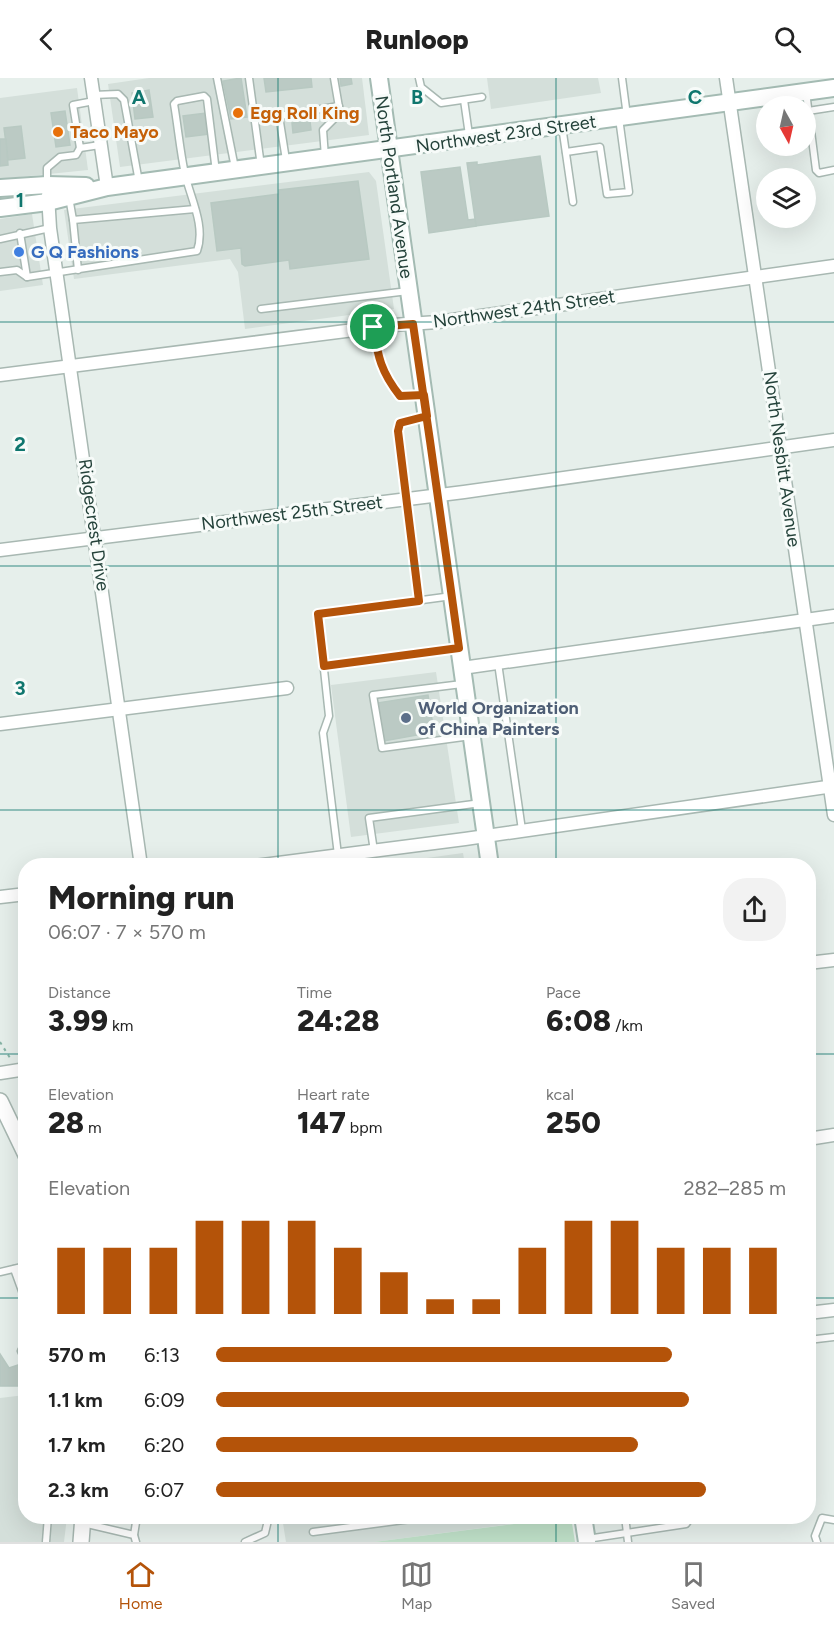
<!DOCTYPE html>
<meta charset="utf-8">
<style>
:root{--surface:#fff;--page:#f2f2f2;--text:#222;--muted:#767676;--line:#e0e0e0;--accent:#b45309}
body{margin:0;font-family:Figtree,sans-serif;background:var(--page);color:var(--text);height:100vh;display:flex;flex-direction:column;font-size:22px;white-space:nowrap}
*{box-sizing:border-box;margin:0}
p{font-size:20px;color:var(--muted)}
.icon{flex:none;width:33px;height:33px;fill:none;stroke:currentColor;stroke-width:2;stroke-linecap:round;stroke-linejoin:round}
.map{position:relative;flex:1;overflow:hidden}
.side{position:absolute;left:18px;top:780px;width:798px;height:666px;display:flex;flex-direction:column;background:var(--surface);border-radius:24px;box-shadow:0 6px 24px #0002}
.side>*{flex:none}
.needle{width:39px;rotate:172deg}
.controls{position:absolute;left:756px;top:18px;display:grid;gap:12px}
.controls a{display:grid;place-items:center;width:60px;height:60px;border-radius:50%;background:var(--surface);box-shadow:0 6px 24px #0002;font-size:30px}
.pin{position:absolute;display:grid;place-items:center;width:51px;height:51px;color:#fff;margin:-26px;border:3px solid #fff;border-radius:50%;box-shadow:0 2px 6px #0007}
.round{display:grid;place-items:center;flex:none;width:63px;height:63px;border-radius:24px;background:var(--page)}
.overview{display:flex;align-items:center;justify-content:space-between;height:102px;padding:0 30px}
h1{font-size:33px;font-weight:800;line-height:45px}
.metrics{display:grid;grid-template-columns:repeat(3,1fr);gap:9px;height:102px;padding:6px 30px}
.metrics div{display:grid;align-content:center}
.metrics b{font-size:30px;font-weight:800}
.metrics small{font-size:16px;font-weight:400}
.metrics p{font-size:16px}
.chart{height:168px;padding:12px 30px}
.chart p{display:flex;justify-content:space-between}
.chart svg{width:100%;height:108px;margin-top:6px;stroke:var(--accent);stroke-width:6}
ul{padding:0 30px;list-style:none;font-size:20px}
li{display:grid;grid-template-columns:96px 72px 1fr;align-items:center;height:45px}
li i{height:15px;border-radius:8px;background:var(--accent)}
header{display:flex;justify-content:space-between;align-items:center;height:78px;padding:0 30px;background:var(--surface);font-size:27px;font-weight:800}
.menu{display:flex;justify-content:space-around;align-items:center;height:84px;border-top:2px solid var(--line);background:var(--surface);font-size:16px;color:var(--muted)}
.menu a{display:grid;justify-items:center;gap:3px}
.menu .active{color:var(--accent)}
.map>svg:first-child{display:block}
.built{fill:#d4dfda}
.green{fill:#bfe0c8}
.building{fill:#bbcac4;stroke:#b8c9c2;stroke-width:1.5}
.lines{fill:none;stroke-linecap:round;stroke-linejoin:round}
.service-casing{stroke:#a8b8b2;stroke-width:9}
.minor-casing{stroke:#a8b8b2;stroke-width:15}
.tertiary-casing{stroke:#a8b8b2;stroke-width:18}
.secondary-casing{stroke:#a4bbb3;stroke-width:20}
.path{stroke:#86b3a5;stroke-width:2;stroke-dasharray:3 4.5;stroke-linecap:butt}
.service{stroke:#fff;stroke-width:6}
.minor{stroke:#fff;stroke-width:12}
.tertiary{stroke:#fff;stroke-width:15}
.secondary{stroke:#fff;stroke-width:16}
.route-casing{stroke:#fff;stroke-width:12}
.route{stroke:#b45309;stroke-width:8}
.grid{fill:none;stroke:#0f766e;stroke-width:1.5;stroke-opacity:0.55}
.food-dot{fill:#e8710a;stroke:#f7fbf9;stroke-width:2}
.shop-dot{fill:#3f7fe0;stroke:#f7fbf9;stroke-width:2}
.service-dot{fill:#5c6f8a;stroke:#f7fbf9;stroke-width:2}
.labels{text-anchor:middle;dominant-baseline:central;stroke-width:6;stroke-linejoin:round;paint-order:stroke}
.food-label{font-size:18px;font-weight:bold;fill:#c56008;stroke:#f7fbf9;text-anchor:start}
.street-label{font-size:18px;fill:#24423a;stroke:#f7fbf9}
.shop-label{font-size:18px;font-weight:bold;fill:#366cbe;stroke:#f7fbf9;text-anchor:start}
.service-label{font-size:18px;font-weight:bold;fill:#4e5e75;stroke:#f7fbf9;text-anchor:start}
.grid-label{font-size:20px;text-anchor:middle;font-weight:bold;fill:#0f766e;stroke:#f7fbf9;stroke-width:6;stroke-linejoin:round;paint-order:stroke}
</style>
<header><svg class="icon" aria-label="back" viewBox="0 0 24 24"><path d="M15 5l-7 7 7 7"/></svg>Runloop<svg class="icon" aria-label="search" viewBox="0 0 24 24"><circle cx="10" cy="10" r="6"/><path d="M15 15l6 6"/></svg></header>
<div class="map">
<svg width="834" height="1464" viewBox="0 0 834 1464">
<rect width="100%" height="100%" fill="#e6efeb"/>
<!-- built -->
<g class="built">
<path d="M 149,0 L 362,0 L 369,57 L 120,89 L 108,6 Z"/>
<path d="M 487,0 L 598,0 L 601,15 L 491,31 Z"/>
<path d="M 77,10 L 88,92 L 0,101 L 0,20 Z"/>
<path d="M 369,94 L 376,103 L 394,231 L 245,251 L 238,194 L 230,181 L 74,201 L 64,132 Z"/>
<path d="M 32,136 L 43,207 L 0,213 L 0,141 Z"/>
<path d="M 436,594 L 459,745 L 351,759 L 331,607 Z"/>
<path d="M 463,775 L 465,787 L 376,787 Z"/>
<path d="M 25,1317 L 26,1438 L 67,1439 L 64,1464 L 0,1464 L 0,1320 Z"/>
<path d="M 551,1438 L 551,1441 L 374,1464 L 286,1464 L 282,1439 Z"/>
</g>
<!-- green -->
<path class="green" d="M 568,1439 L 571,1439 L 575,1464 L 374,1464 Z"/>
<!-- building -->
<g class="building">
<path d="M 241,0 L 247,39 L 231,41 L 223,3 Z"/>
<path d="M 264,0 L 311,0 L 312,9 L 266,14 Z"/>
<path d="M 340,0 L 351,0 L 352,6 L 341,8 Z"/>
<path d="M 149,12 L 153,39 L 135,41 L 132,15 Z"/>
<path d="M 65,33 L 70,67 L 56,69 L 51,35 Z"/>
<path d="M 206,35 L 209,56 L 186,59 L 183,38 Z"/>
<path d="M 310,43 L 311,52 L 293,55 L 292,45 Z"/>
<path d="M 21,48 L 25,80 L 8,82 L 4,50 Z"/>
<path d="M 0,61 L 6,61 L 8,87 L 0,88 Z"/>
<path d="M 540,78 L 549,138 L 476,148 L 467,85 L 477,84 L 477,87 Z"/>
<path d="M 460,89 L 468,142 L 475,141 L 476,148 L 429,155 L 421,94 Z"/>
<path d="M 358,103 L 369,181 L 290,191 L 289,182 L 245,188 L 242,186 L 241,170 L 217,173 L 211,125 L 279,116 L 279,112 Z"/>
<path d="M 428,617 L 434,654 L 384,663 L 377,625 Z"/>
<path d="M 0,1276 L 9,1290 L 24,1285 L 26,1308 L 0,1308 Z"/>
</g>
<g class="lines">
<!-- service casing -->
<g class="service-casing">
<g id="service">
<path d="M 217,0 L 235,90"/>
<path d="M 249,0 L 261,88"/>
<path d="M 419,0 L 421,9 L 441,25 L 482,19"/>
<path d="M 622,0 L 627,38"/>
<path d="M 806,14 L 816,92 L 819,95 L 834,92"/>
<path d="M 93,17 L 118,16 L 124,22 L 139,104"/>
<path d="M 464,22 L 469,57"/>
<path d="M 94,23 L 73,27 L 80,70 L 100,67"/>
<path d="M 808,33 L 834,29"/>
<path d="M 562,48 L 573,124"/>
<path d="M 566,74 L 600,69 L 607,116 L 629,114 L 619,40"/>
<path d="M 325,79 L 323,52 L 340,35 L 334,0"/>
<path d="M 286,82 L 279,38 L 339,28"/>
<path d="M 47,106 L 47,90 L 60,79 L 76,77 L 80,70"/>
<path d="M 69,119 L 73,142 L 195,131"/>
<path d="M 73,142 L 78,192"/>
<path d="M 20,155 L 27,199"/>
<path d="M 0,161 L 50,150"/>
<path d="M 0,194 L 17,192 L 27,199 L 197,173 C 206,148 190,119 185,96 C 180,73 178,49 174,26 L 177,23 L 204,18 L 207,21 L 216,94"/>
<path d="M 261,231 L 408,213"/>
<path d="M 373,250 C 378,279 381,294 400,318 L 423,317"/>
<path d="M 419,523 L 398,353 L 400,345 L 426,338"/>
<path d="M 498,585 L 522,752"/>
<path d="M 324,588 L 459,570"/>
<path d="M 462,606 L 373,617 L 382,670 L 471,658"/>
<path d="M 374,773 L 369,740 L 481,725"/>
<path d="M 338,777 L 323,655 L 329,638 L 318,536 L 452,518"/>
<path d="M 14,1191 L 26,1224"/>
<path d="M 0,1194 L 26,1188"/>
<path d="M 808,1262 L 834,1259"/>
<path d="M 26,1265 L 21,1273 L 26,1283"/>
<path d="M 625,1438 L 628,1464"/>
<path d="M 83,1445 L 134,1457 L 136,1464"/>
<path d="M 313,1454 L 434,1438"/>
<path d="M 134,1457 L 137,1438"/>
<path d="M 587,1461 L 686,1446 L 692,1438"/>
<path d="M 46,1464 L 48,1438"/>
<path d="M 245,1464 L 265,1455 L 269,1438"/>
<path d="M 817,1464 L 815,1458 L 822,1440 L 834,1442"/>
</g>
</g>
<!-- minor casing -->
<g class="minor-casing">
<g id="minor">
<path d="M 91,0 L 107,109"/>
<path d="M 726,0 L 834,737"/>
<path d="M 48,117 L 50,150 L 141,788"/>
<path d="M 0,297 L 393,247 L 438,244 L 834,188"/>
<path d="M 0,472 L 464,414 L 834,362"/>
<path d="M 462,590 L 834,538"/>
<path d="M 0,646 L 287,610"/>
<path d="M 255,788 L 465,761 L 834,708"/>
<path d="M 0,819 L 26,816"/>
<path d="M 808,885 L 834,882"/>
<path d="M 0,995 L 26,991"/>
<path d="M 808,1061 L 834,1057"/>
<path d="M 808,1235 L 834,1232"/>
</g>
</g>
<!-- tertiary casing -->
<g class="tertiary-casing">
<g id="tertiary">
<path d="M 0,1023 L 26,1077"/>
<path d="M 81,1464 L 83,1438"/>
</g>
</g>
<!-- secondary casing -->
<g class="secondary-casing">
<g id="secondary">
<path d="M 379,0 L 490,788"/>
<path d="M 0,110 L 47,107 L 86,108"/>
<path d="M 0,130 L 48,124 L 107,109 L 834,10"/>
<path d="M 583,1438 L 587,1464"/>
</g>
</g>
<!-- path -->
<g class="path">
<path d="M 0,964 L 12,983"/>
<path d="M 19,1003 L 26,1026"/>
</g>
<!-- service -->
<use href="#service" class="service"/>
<!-- minor -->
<use href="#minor" class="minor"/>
<!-- tertiary -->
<use href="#tertiary" class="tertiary"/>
<!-- secondary -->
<use href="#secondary" class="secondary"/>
</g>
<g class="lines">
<!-- route casing -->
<g class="route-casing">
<path id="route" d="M 373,249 C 378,279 381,294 400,318 L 424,317 L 427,338 L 400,345 L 398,353 L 419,523 L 318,536 L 324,588 L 459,570 C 444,461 429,354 413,246 L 373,249"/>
</g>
<!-- route -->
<use href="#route" class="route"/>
</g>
<!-- grid -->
<path class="grid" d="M 278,0 L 278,788M 556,0 L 556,788M 0,244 L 834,244M 0,488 L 834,488M 0,732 L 834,732M 0,976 L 26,976M 808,976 L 834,976M 0,1220 L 26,1220M 808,1220 L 834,1220M 278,1438 L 278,1464M 556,1438 L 556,1464"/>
<!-- markers -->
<g class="food-dot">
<circle cx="238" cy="35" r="6"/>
<circle cx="58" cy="54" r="6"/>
</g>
<circle class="shop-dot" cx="19" cy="174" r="6"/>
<circle class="service-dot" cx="406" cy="640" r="6"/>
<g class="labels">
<!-- food labels -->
<g class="food-label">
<text x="250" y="35">Egg Roll King</text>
<text x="70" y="54">Taco Mayo</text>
</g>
<!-- street labels -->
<g class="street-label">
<text transform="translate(506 56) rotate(-8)">Northwest 23rd Street</text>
<text transform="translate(394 109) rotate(82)">North Portland Avenue</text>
<text transform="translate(524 231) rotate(-8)">Northwest 24th Street</text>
<text transform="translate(782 381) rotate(82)">North Nesbitt Avenue</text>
<text transform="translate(292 435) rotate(-7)">Northwest 25th Street</text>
<text transform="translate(94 447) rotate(82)">Ridgecrest Drive</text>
</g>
<!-- shop labels -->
<g class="shop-label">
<text x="31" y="174">G Q Fashions</text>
</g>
<!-- service labels -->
<g class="service-label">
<text x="418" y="630">World Organization<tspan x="418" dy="21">of China Painters</tspan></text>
</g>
</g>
<g class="grid-label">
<text x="139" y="26">A</text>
<text x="417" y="26">B</text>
<text x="695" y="26">C</text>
<text x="20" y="129">1</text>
<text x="20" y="373">2</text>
<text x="20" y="617">3</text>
</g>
</svg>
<div class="controls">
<a><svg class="needle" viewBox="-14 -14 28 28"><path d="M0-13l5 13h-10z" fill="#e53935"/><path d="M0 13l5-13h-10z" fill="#767676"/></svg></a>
<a><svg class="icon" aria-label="layers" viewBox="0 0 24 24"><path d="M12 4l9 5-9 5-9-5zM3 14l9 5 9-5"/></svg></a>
</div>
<div class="pin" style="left:373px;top:249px;background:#1e9e55"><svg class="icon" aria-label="arrive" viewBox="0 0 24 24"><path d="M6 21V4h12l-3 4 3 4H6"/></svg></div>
<section class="side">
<div class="overview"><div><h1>Morning run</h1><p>06:07 · 7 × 570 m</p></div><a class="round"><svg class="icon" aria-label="share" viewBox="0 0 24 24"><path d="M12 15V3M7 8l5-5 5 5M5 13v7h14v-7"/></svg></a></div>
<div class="metrics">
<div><p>Distance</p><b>3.99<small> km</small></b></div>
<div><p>Time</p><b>24:28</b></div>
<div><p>Pace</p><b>6:08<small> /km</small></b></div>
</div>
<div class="metrics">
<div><p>Elevation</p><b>28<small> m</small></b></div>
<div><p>Heart rate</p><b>147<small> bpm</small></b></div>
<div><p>kcal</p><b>250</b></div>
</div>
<div class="chart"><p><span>Elevation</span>282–285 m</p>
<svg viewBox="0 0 160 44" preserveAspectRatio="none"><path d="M5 44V17M15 44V17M25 44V17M35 44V6M45 44V6M55 44V6M65 44V17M75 44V27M85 44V38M95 44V38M105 44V17M115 44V6M125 44V6M135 44V17M145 44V17M155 44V17"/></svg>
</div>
<ul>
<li><b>570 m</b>6:13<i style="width:80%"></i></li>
<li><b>1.1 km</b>6:09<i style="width:83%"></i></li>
<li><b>1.7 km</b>6:20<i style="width:74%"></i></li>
<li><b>2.3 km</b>6:07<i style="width:86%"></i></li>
</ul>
</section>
</div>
<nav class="menu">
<a class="active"><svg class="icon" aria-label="home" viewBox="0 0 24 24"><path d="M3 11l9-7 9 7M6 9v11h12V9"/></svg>Home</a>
<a><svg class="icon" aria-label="map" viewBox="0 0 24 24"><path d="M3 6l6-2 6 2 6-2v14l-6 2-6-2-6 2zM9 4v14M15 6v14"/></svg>Map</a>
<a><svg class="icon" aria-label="saved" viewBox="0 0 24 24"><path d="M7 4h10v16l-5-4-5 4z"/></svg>Saved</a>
</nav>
